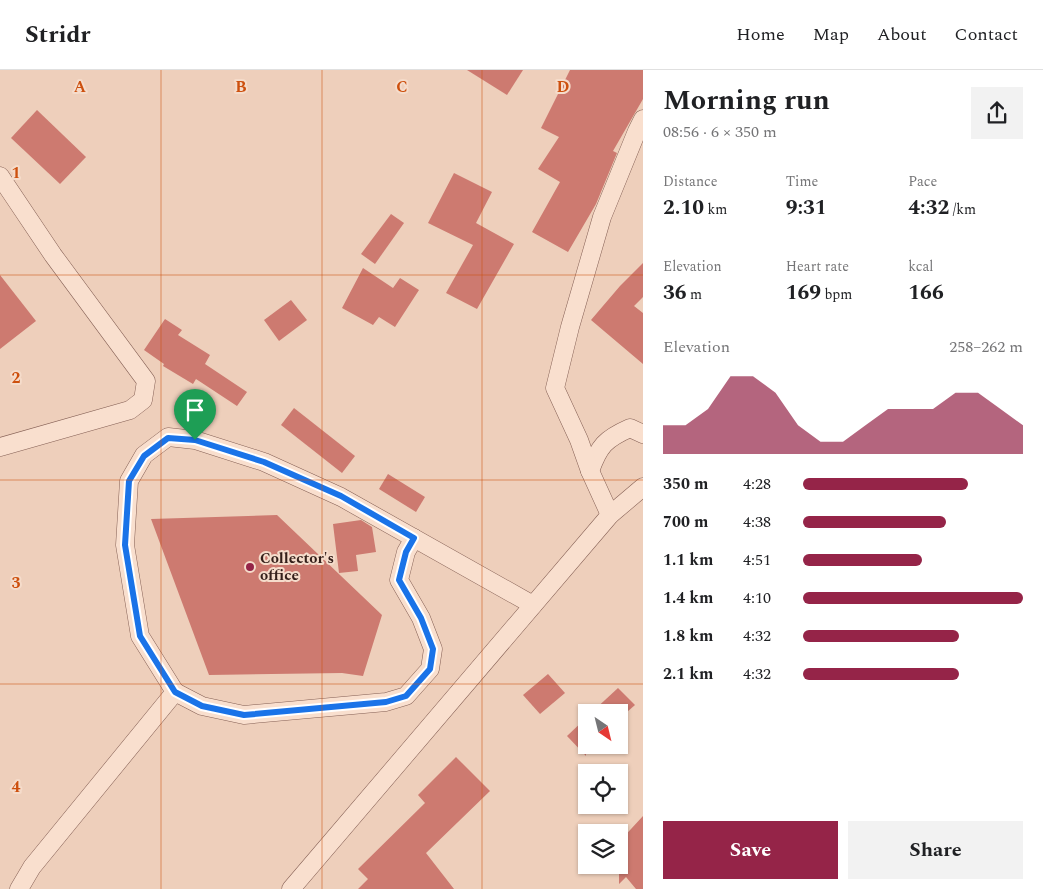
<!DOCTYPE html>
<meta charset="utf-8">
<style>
:root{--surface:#fff;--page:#f2f2f2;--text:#202124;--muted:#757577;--line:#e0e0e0;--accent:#952448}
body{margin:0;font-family:Spectral,serif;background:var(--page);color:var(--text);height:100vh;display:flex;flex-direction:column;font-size:19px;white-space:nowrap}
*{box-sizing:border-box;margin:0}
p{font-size:16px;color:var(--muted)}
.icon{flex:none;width:28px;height:28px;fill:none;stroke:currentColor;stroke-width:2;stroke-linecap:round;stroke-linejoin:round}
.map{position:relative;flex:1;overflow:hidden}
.drawer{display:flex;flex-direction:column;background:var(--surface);width:400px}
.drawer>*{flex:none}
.needle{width:32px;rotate:145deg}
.tools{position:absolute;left:578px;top:634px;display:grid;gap:10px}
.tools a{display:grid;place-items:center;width:50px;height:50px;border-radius:0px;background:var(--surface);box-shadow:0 1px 4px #0004;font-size:25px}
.pin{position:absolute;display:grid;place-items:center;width:42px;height:42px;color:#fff;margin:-51px -21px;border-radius:50% 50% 50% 0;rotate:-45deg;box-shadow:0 0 5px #0007}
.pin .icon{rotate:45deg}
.round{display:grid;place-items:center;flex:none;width:52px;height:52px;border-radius:0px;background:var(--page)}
.overview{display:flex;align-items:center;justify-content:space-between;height:85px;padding:0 20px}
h1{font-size:28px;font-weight:700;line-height:38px}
.figures{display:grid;grid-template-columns:repeat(3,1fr);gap:8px;height:85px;padding:5px 20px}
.figures div{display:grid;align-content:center}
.figures b{font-size:21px;font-weight:700}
.figures small{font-size:14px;font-weight:400}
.figures p{font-size:14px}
.chart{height:140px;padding:10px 20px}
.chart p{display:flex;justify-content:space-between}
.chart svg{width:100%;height:90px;margin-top:5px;fill:var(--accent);opacity:.7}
.cta{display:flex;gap:10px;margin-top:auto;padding:10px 20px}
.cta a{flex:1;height:58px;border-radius:0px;background:var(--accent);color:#fff;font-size:20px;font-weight:700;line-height:58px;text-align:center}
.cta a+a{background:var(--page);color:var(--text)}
ul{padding:0 20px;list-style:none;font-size:16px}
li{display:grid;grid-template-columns:80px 60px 1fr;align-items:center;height:38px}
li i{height:12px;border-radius:6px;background:var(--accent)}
header{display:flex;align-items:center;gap:30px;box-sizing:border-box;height:70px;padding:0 25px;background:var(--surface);border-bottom:1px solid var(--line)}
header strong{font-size:24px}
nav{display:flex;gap:28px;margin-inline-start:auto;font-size:18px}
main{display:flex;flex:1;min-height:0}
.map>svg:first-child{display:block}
.building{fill:#cd7a70}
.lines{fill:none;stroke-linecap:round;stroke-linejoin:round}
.street-casing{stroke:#856055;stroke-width:19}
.street{stroke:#f9dfce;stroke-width:18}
.route-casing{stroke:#fff;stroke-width:10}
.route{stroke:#1a73e8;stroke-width:6}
.grid{fill:none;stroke:#cd500e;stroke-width:1;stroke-opacity:0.55}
.poi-dot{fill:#952448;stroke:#f5dccb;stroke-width:2}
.labels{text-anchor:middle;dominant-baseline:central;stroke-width:4;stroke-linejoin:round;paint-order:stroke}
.poi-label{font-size:15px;font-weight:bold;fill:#341f1a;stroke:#f5dccb;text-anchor:start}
.grid-label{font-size:16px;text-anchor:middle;font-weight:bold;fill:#cd500e;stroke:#f5dccb;stroke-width:4;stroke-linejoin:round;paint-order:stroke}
</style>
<header>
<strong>Stridr</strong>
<nav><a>Home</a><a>Map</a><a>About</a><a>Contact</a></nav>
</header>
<main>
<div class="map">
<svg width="643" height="819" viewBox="0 0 643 819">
<rect width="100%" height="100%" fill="#eecfbb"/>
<!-- building -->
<g class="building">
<path d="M 467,0 L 523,0 L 507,25 Z"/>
<path d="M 570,0 L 643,0 L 643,29 L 613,81 L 617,83 L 596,134 L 568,182 L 532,162 L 560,112 L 538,99 L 559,67 L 541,58 Z"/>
<path d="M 37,40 L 86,87 L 60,114 L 11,68 Z"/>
<path d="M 454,103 L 492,122 L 476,153 L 514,174 L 477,239 L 446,223 L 473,175 L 428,153 Z"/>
<path d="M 391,144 L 404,153 L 375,194 L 361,184 Z"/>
<path d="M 643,193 L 643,227 L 634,236 L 643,243 L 643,294 L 591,250 L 620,216 Z"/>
<path d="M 363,198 L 393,218 L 400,208 L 419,220 L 395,257 L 379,247 L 373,255 L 342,238 Z"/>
<path d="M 0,205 L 36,251 L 0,279 Z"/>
<path d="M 291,230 L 307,250 L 279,271 L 264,250 Z"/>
<path d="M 165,249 L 182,260 L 178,265 L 210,285 L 205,294 L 247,322 L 237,336 L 196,309 L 193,314 L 163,296 L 164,294 L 144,280 Z"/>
<path d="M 294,338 L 355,386 L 342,403 L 281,355 Z"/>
<path d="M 388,404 L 425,427 L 416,442 L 379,419 Z"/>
<path d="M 277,445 L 382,545 L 363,606 L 342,603 L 209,605 L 151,449 Z"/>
<path d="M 361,450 L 372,457 L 376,482 L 356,485 L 358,501 L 339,503 L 333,454 Z"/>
<path d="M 548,604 L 565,623 L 540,644 L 523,625 Z"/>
<path d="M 618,618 L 635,635 L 627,642 L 592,642 Z"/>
<path d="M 586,648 L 586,686 L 567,666 Z"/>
<path d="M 456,687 L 490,721 L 426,783 L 454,819 L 358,819 L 368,809 L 358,799 L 425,733 L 418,725 Z"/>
<path d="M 643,746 L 643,819 L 636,819 L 626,807 L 619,814 L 619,772 Z"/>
</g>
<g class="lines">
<!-- street casing -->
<g class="street-casing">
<g id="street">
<path d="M 0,106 L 53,185 L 146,311 L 143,330 L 130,340 L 0,377"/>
<path d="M 590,401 C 599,376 605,369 630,358 L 643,364"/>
<path d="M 610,445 L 590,401 L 579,370 L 555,318 L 570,257 L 602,147 L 637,61 L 643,49"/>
<path d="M 175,622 L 202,636 L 244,645 L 386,632 L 406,626 L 430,599 L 433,579 L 421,548 L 399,510 L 406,482 L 414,468"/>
<path d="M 19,819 L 32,797 L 175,622 L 140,566 L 125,475 L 129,411 L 144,385 L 168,367 L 195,370 L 264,392 L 341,427 L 533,535"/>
<path d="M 291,819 L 610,445 L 643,417"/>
</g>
</g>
<!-- street -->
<use href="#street" class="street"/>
</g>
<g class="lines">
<!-- route casing -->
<g class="route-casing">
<path id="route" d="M 168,368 L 195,370 L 264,392 L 341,426 L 414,468 L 406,482 L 399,510 L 421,548 L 433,579 L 430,599 L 406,626 L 386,632 L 244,645 L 202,636 L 175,622 L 140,566 L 125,475 L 129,411 L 144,386 Z"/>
</g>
<!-- route -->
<use href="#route" class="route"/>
</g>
<!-- grid -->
<path class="grid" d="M 161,0 L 161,819M 322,0 L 322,819M 482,0 L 482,819M 0,205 L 643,205M 0,410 L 643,410M 0,614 L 643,614"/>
<!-- markers -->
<circle class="poi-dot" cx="250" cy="497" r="5"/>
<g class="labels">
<!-- poi labels -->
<g class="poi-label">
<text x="260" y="488">Collector's<tspan x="260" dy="17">office</tspan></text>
</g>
</g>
<g class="grid-label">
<text x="80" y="22">A</text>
<text x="241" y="22">B</text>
<text x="402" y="22">C</text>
<text x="563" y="22">D</text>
<text x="16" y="108">1</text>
<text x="16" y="313">2</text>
<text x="16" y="518">3</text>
<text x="16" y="722">4</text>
</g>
</svg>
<div class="tools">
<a><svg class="needle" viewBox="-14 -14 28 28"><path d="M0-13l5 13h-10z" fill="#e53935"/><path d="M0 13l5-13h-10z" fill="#757577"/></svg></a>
<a><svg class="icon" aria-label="locate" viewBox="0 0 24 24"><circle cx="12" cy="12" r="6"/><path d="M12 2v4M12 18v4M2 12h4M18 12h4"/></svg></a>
<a><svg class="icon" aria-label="layers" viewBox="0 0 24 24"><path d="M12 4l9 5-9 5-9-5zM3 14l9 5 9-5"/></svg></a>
</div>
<div class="pin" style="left:195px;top:370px;background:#1e9e55"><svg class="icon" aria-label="arrive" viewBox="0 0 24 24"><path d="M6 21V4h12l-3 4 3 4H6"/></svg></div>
</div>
<section class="drawer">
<div class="overview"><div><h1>Morning run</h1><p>08:56 · 6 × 350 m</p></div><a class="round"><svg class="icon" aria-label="share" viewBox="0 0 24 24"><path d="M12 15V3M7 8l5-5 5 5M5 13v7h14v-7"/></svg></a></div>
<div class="figures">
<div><p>Distance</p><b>2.10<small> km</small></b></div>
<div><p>Time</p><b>9:31</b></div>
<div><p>Pace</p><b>4:32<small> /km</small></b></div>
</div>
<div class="figures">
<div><p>Elevation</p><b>36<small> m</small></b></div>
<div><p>Heart rate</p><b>169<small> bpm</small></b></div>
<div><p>kcal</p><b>166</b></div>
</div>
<div class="chart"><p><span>Elevation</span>258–262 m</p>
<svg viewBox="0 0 160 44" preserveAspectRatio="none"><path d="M0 44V30L10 30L20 22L30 6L40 6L50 14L60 30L70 38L80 38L90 30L100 22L110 22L120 22L130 14L140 14L150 22L160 30V44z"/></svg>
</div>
<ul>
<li><b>350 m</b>4:28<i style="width:75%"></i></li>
<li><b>700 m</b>4:38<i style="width:65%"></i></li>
<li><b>1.1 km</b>4:51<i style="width:54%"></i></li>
<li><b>1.4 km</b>4:10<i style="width:100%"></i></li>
<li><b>1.8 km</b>4:32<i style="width:71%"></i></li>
<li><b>2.1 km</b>4:32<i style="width:71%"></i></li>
</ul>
<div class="cta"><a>Save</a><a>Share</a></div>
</section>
</main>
